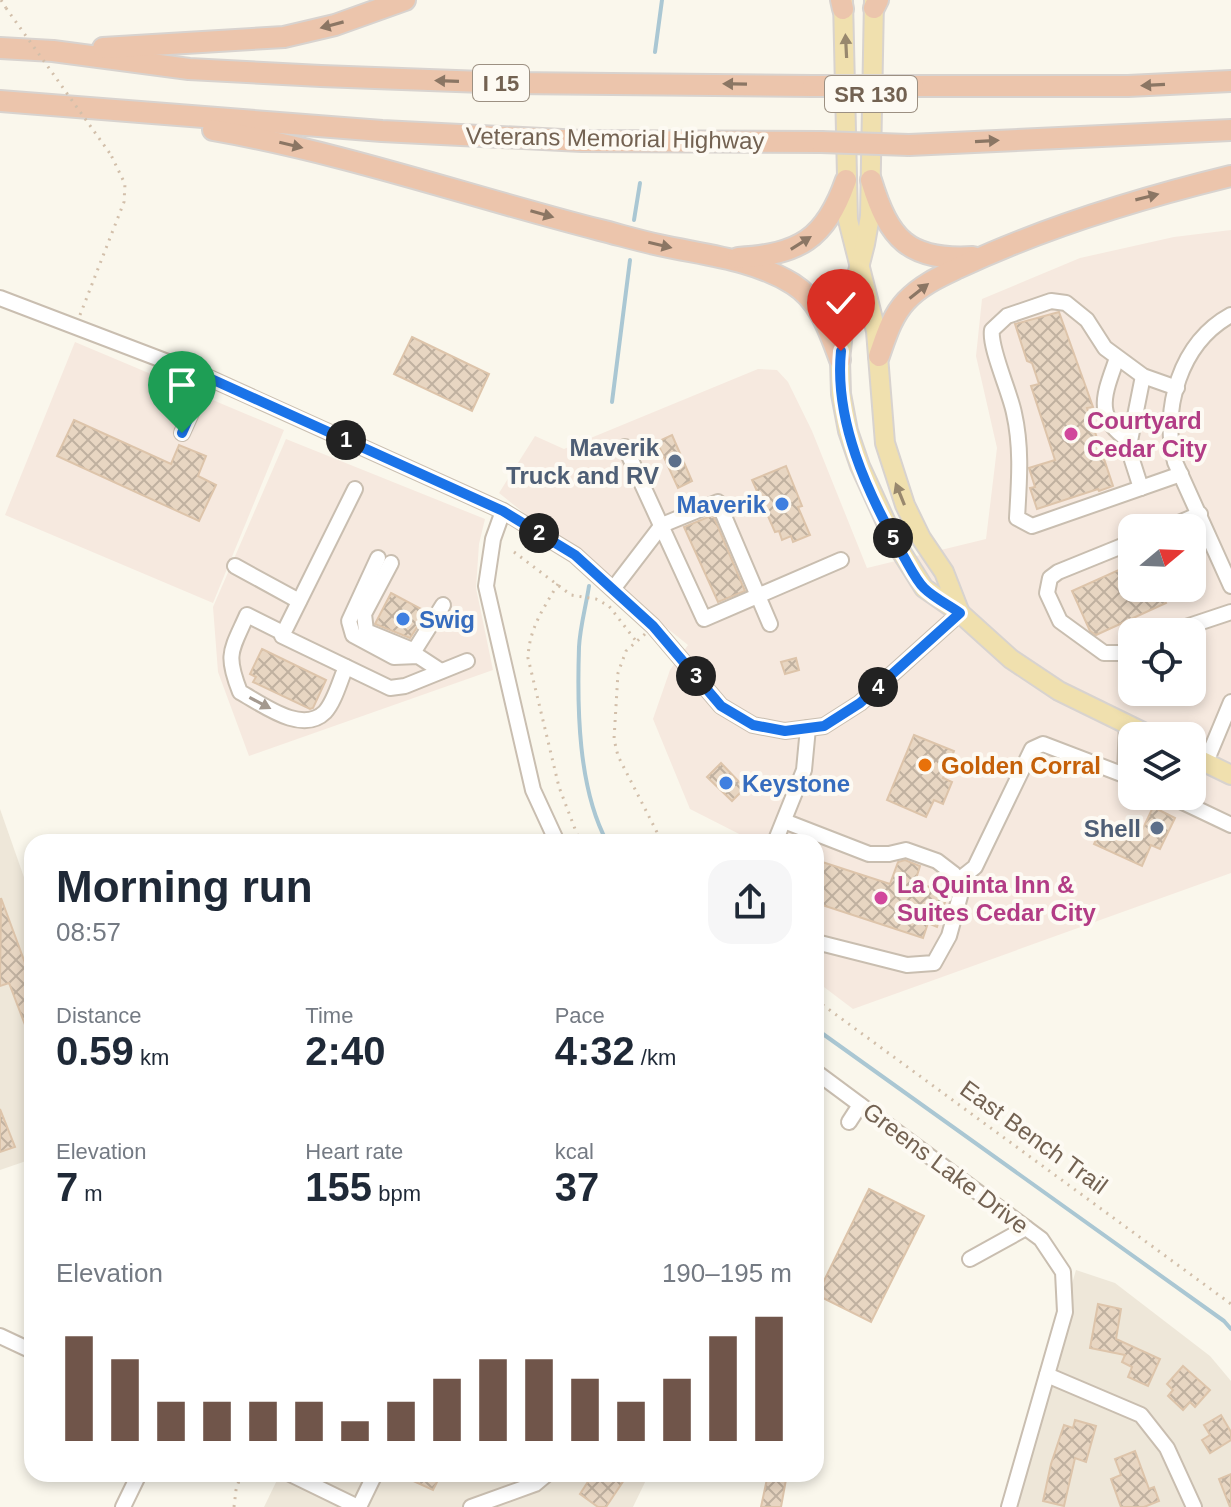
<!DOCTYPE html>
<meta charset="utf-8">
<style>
:root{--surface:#fff;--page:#f6f6f7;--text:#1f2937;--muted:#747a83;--accent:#70554a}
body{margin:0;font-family:Arial,sans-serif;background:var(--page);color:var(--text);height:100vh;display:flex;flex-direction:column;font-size:30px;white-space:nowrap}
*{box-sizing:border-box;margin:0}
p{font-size:26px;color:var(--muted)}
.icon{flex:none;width:44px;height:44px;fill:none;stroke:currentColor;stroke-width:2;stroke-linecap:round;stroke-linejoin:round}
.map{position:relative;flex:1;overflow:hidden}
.panel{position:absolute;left:24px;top:834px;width:800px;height:648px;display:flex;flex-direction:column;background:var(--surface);border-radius:24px;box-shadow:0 4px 12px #0003}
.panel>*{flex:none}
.needle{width:52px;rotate:71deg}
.tools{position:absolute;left:1118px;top:514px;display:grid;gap:16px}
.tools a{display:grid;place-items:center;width:88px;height:88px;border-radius:16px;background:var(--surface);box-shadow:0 4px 12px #0003;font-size:40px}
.pin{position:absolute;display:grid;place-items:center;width:68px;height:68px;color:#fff;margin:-82px -34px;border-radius:50% 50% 50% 0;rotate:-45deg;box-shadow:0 0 8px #0007}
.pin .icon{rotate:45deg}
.km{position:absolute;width:40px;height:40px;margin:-20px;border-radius:50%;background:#222;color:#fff;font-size:22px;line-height:40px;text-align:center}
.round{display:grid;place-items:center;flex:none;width:84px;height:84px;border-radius:24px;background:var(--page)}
.head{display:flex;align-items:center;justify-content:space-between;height:136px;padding:0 32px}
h1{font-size:44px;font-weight:700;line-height:60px}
.figures{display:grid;grid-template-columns:repeat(3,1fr);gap:12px;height:136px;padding:8px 32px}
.figures div{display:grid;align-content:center}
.figures b{font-size:40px;font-weight:700}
.figures small{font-size:22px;font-weight:400}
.figures p{font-size:22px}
.chart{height:224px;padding:16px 32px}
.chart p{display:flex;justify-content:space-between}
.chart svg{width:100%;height:144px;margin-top:8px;stroke:var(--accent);stroke-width:6}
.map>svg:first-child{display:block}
.residential{fill:#eee7d9}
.commercial{fill:#f6e9df;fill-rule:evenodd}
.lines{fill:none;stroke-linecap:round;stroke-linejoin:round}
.stream{stroke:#aac7d3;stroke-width:4}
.building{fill:url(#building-cross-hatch);stroke:#ddc4aa;stroke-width:2}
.minor-casing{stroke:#c9beb0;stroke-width:18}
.major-casing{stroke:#d8d3cf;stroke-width:22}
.highway-casing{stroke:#d8d3cf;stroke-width:24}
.path{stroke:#d2bfaa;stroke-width:3;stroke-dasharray:2 6;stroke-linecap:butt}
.minor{stroke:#fff;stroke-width:14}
.major{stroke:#f0e0ae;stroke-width:18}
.highway{stroke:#ecc5ac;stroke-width:20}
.highway-bridge-casing{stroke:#d8d3cf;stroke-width:24;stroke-linecap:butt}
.path-bridge{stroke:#d2bfaa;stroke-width:3;stroke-dasharray:2 6;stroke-linecap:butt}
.highway-bridge{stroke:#ecc5ac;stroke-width:20}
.oneway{fill:#8b7664}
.oneway2{fill:#98886e}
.oneway3{fill:#a4998f}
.route-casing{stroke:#fff;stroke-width:16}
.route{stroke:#1a73e8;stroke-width:10}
.hotel-dot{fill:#d1479c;stroke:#fdfaf3;stroke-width:3}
.service-dot{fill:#5c6f8a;stroke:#fdfaf3;stroke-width:3}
.shop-dot{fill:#3f7fe0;stroke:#fdfaf3;stroke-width:3}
.food-dot{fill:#e8710a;stroke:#fdfaf3;stroke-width:3}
.labels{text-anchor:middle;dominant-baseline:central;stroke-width:8;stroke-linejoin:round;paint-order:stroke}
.shield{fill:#fdfaf3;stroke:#9c9082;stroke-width:2}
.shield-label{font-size:22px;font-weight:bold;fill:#736252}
.street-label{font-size:24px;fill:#736252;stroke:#fdfaf3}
.hotel-label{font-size:24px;font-weight:bold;fill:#b23c85;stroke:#fdfaf3;text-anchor:start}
.service-label{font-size:24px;font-weight:bold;fill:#4e5e75;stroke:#fdfaf3;text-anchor:end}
.shop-label{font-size:24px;font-weight:bold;fill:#366cbe;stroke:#fdfaf3;text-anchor:start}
.food-label{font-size:24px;font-weight:bold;fill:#c56008;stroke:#fdfaf3;text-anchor:start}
</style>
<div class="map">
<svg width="1231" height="1507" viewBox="0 0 1231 1507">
<defs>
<pattern id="building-cross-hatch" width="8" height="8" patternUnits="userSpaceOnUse" patternTransform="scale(2)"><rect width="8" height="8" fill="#e8d6c2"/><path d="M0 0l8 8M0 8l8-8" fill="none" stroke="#c0b1a0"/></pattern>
</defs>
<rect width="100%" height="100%" fill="#faf7ec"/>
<!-- residential -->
<g class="residential">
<path d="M 0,809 L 32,900 L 32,1159 L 0,1170 Z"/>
<path d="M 1076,1270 L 1115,1283 L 1210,1356 L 1231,1381 L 1231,1507 L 1007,1507 Z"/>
<path d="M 280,1474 L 649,1474 L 633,1507 L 264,1507 Z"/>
</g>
<!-- commercial -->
<g class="commercial">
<path d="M 1231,230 L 1231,873 L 853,1009 L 816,981 L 816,842 L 755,842 L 690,809 L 653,719 L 670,670 L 688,645 L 499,493 L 535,436 L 564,449 L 758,369 L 777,370 L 788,382 L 812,431 L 867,568 L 986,539 L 997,448 L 976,356 L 982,299 L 1080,258 L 1174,237 ZM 1132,528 L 1192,528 L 1192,588 L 1132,588 ZM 1132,632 L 1192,632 L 1192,692 L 1132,692 ZM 1132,736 L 1192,736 L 1192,796 L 1132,796 Z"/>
<path d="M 75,342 L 284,430 L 213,603 L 5,515 Z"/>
<path d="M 286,439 L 485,519 L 479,544 L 476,588 L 493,670 L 249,756 L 218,672 L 213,607 Z"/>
</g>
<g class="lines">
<!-- stream -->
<g class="stream">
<path d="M 655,52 L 662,0"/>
<path d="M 634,220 L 640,183"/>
<path d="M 612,402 L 630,260"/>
<path d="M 589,586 C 586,606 580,627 579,647 C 577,708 578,788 607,842"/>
<path d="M 816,1029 L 1224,1321 L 1231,1329"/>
</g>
</g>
<!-- building -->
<g class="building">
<path d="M 1059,312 L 1093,407 L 1087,408 L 1113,486 L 1099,491 L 1098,489 L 1037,509 L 1030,488 L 1035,487 L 1029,468 L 1055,460 L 1031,386 L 1039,384 L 1032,363 L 1027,361 L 1015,324 Z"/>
<path d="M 412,337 L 489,374 L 472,411 L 394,374 Z"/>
<path d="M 74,420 L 171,464 L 179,445 L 206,456 L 198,476 L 216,485 L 199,521 L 57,456 Z"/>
<path d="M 672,435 L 692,481 L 678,488 L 657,442 Z"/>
<path d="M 786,466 L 802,506 L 798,507 L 810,535 L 793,542 L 791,536 L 782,540 L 779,531 L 775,532 L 752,480 Z"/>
<path d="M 713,515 L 745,591 L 718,602 L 684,527 Z"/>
<path d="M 1132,564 L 1132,588 L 1159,588 L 1166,603 L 1096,635 L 1090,631 L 1072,591 Z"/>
<path d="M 391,593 L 427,612 L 410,638 L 375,624 Z"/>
<path d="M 262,649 L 326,680 L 313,708 L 310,709 L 253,682 L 256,677 L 250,674 Z"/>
<path d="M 796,658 L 799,670 L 785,674 L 781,662 Z"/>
<path d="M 914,735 L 954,751 L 943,778 L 952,782 L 943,804 L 934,800 L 926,817 L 887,800 Z"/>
<path d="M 721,763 L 745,788 L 732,801 L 707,777 Z"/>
<path d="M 1153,807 L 1175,818 L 1160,849 L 1151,845 L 1142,866 L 1094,844 L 1104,823 L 1138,839 Z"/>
<path d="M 816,860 L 890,884 L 898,862 L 905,860 L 920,866 L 915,882 L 948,893 L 937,927 L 928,923 L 923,938 L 816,903 Z"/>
<path d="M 1,898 L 32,982 L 32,1043 L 9,983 L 0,986 Z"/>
<path d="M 0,1109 L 15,1147 L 0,1152 Z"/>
<path d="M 869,1189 L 924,1216 L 871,1322 L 817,1295 Z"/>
<path d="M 1098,1304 L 1121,1309 L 1116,1339 L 1160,1359 L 1148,1386 L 1128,1377 L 1132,1367 L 1122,1362 L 1125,1355 L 1090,1348 Z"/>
<path d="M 1183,1366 L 1210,1390 L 1195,1407 L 1190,1402 L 1183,1410 L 1168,1396 L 1173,1390 L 1167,1384 Z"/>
<path d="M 1221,1415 L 1231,1432 L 1231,1440 L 1210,1453 L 1202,1440 L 1210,1435 L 1204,1425 Z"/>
<path d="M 1075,1420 L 1096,1426 L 1086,1462 L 1075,1458 L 1064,1506 L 1043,1501 L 1051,1464 L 1064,1425 L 1073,1428 Z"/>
<path d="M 1135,1451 L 1149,1489 L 1154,1487 L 1159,1501 L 1144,1507 L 1121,1507 L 1111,1479 L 1121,1475 L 1115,1459 Z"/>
<path d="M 398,1474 L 441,1474 L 433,1490 Z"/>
<path d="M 593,1474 L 628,1474 L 606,1507 L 598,1507 L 580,1494 Z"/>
<path d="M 768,1474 L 787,1474 L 781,1507 L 761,1507 Z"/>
<path d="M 1231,1474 L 1231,1507 L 1230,1507 L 1219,1479 Z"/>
</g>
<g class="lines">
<!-- minor casing -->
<g class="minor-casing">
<g id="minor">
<path d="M 0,298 L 207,377 L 503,511 L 575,555 L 653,626 L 721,706 L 753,725 L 785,731 L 824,726 L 860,703 L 960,613"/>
<path d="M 1231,315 C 1180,343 1161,409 1175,462 L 1231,586"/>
<path d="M 1117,358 C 1105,393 1092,417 1130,441"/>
<path d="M 1177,388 L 1143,376 L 1105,348 L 1087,320 L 1066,303 L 1051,301 L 1007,316 L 992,330 C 989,347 1010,392 1014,413 C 1022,448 1019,483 1017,518 L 1032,526 L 1181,474"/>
<path d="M 182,433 L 207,377"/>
<path d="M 625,447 L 704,619 L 841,560"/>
<path d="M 1141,488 L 1132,460 L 1130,441 L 1143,376"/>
<path d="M 355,489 L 282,636 L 390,688 L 405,686 L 467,661"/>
<path d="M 503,511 L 493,539 L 486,586 L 533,790 L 557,842"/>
<path d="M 1167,528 L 1200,514"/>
<path d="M 1132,542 L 1058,572 L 1050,578 L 1047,593 L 1060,621 L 1104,653 L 1122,653 L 1132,649"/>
<path d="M 378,558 L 349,621 L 353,635 L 394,657 L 418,656 L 441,671"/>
<path d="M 391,563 L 364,614 L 366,631 L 410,649 L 416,648 L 443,605"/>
<path d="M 235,566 L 299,601"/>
<path d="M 613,589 L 662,525 L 718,502 L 770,624"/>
<path d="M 1171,632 L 1231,612"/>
<path d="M 283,633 L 247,615 C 231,651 225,654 240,692 C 262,704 302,735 325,712 C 335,701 340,680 346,667"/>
<path d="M 1206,762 L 1231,702"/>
<path d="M 1125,774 L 1127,724"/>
<path d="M 1170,796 L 1231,825"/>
<path d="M 784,821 L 869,854 L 889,854 L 906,850 L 937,861 L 954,874 L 960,896 L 949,936 L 934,963 L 907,965 L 816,942"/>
<path d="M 775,842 L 804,770 L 808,728"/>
<path d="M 956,882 L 975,867 L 1032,749 L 1043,744 L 1132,778"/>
<path d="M 816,1072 L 1041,1239 L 1063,1272 L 1065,1312 L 1009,1507"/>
<path d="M 849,1122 L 860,1105"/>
<path d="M 970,1259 L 1026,1228"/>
<path d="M 0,1336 L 32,1351"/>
<path d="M 1047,1375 L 1141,1415 L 1167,1448 L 1194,1507"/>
<path d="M 290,1474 L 358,1507"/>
<path d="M 123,1507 L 139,1474"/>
<path d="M 359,1507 L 375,1474"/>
<path d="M 471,1507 L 535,1484 L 547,1474"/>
</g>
</g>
<!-- major casing -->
<g class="major-casing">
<g id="major">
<path d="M 843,0 L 848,220 L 876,331 L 885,443 L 905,505 L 921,538 L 944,572 L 960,613"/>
<path d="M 874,0 L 870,216 L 865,244 L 843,331 L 840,360 L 841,394 L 848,431 L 860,466 L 895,542 L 924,588 L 960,613 L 1011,659 L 1059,691 L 1151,736"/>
<path d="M 1192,756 L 1231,775"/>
</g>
</g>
<!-- highway casing -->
<g class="highway-casing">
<g id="highway">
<path d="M 841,0 L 843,9"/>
<path d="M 874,8 L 878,0"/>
<path d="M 0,48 L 53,51 L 189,69 L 321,76 L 511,83 L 813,86"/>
<path d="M 103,48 L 284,37 L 335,25 L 405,0"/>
<path d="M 913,86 L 1128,86 L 1231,81"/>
<path d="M 0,101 L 382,131 L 582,141 L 821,142"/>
<path d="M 213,130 C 345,153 471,197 600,230 C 620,235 640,241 659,245 C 704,255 753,259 793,284 C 820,301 829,331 840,360"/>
<path d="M 909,145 L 1231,130"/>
<path d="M 871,180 C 889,239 908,261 973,257"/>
<path d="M 738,258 C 799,254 825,240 846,180"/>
<path d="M 879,356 C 886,336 892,316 906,301 C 921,285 939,277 958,268 C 1045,227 1137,199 1231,176"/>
</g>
</g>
<!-- path -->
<g class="path">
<path d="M 1,0 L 6,8"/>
<path d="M 80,315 L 124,202 L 125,184 L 111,155"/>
<path d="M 514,552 L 571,595 L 596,599 L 609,606 L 636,641"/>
<path d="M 558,584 C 543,609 529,629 528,658 L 559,787 L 580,842"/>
<path d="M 645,634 L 626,651 L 618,673 L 614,739 L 618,756 L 662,842"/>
<path d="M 816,1000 L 1231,1304"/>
<path d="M 234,1507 L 236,1490 L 241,1474"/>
</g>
<!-- minor -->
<use href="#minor" class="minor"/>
<!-- major -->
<use href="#major" class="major"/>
<!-- highway -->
<use href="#highway" class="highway"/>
<!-- highway-bridge casing -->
<g class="highway-bridge-casing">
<g id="highway-bridge">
<path d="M 813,86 L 913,86"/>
<path d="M 821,142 L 909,145"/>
</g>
</g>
<!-- path-bridge -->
<path class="path-bridge" d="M 6,8 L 111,155"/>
<!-- highway-bridge -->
<use href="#highway-bridge" class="highway-bridge"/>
</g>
<!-- one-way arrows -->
<defs><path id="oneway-solid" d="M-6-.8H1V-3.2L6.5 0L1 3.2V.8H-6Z" transform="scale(2)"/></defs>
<g class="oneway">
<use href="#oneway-solid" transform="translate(332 25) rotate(165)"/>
<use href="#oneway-solid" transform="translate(447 81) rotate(-178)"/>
<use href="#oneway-solid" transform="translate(735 84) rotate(-179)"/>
<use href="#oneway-solid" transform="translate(1153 85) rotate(177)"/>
<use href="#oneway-solid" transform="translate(987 141) rotate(-3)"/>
<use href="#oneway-solid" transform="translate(291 145) rotate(13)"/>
<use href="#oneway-solid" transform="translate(1147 197) rotate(-14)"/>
<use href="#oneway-solid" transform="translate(542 214) rotate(16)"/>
<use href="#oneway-solid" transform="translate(801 243) rotate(-32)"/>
<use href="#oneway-solid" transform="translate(660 245) rotate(13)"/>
<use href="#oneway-solid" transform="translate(919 291) rotate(-38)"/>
</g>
<g class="oneway2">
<use href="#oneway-solid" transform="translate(846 46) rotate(-93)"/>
<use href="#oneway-solid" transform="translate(900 494) rotate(-112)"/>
</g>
<use class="oneway3" href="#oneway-solid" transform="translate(260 703) rotate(28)"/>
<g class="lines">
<!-- route casing -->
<g class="route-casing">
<path id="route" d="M 182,433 L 207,377 L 503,511 L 575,555 L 653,626 L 721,706 L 753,725 L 785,731 L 824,726 L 860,703 L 960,613 C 949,605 934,598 924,588 C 915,579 908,563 901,552 C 867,492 834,421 841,351"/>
</g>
<!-- route -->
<use href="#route" class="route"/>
</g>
<!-- markers -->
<g class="hotel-dot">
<circle cx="1071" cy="434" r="8"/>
<circle cx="881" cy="898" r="8"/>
</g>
<g class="service-dot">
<circle cx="675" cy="461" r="8"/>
<circle cx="1157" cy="828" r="8"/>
</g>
<g class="shop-dot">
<circle cx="782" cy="504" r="8"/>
<circle cx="403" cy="619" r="8"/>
<circle cx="726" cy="783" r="8"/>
</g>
<circle class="food-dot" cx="925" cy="765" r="8"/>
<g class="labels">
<!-- shield labels -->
<g class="shield">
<rect x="473" y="65" width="56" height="36" rx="6"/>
<rect x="825" y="76" width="92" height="36" rx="6"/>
</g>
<g class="shield-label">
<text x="501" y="83">I 15</text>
<text x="871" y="94">SR 130</text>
</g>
<!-- street labels -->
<g class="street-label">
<text transform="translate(615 138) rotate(1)">Veterans Memorial Highway</text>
<text transform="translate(1034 1137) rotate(36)">East Bench Trail</text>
<text transform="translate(946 1168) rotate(37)">Greens Lake Drive</text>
</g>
<!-- hotel labels -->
<g class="hotel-label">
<text x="1087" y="420">Courtyard<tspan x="1087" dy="28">Cedar City</tspan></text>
<text x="897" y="884">La Quinta Inn &amp;<tspan x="897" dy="28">Suites Cedar City</tspan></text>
</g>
<!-- service labels -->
<g class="service-label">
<text x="659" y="447">Maverik<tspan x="659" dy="28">Truck and RV</tspan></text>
<text x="1141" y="828">Shell</text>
</g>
<!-- shop labels -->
<g class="shop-label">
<text x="766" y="504" text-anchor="end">Maverik</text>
<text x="419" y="619">Swig</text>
<text x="742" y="783">Keystone</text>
</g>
<!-- food labels -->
<g class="food-label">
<text x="941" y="765">Golden Corral</text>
</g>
</g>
</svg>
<div class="tools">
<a><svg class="needle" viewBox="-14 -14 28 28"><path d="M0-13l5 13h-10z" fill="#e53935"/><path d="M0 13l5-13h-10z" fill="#747a83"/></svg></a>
<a><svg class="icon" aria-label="locate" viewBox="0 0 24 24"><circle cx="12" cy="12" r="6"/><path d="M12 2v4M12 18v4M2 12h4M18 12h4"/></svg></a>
<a><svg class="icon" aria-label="layers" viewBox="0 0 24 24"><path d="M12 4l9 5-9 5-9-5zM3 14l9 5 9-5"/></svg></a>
</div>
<div class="pin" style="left:182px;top:433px;background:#1e9e55"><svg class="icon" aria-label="arrive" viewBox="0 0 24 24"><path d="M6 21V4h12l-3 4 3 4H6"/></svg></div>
<div class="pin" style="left:841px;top:351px;background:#d93025"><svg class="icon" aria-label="check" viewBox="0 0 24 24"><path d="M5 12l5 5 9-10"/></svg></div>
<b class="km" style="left:346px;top:440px">1</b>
<b class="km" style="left:539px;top:533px">2</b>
<b class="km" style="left:696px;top:676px">3</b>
<b class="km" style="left:878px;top:687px">4</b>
<b class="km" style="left:893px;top:538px">5</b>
<section class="panel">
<div class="head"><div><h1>Morning run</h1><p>08:57</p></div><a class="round"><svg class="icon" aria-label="share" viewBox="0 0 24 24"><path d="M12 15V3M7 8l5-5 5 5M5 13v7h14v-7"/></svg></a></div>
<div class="figures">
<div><p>Distance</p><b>0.59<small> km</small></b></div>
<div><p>Time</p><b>2:40</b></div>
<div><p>Pace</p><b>4:32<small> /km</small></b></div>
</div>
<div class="figures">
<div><p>Elevation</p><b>7<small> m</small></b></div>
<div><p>Heart rate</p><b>155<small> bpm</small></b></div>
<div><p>kcal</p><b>37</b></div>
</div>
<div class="chart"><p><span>Elevation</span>190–195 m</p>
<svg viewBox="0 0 160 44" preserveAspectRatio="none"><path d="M5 44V12M15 44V19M25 44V32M35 44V32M45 44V32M55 44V32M65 44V38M75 44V32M85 44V25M95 44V19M105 44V19M115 44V25M125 44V32M135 44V25M145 44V12M155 44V6"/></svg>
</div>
</section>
</div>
